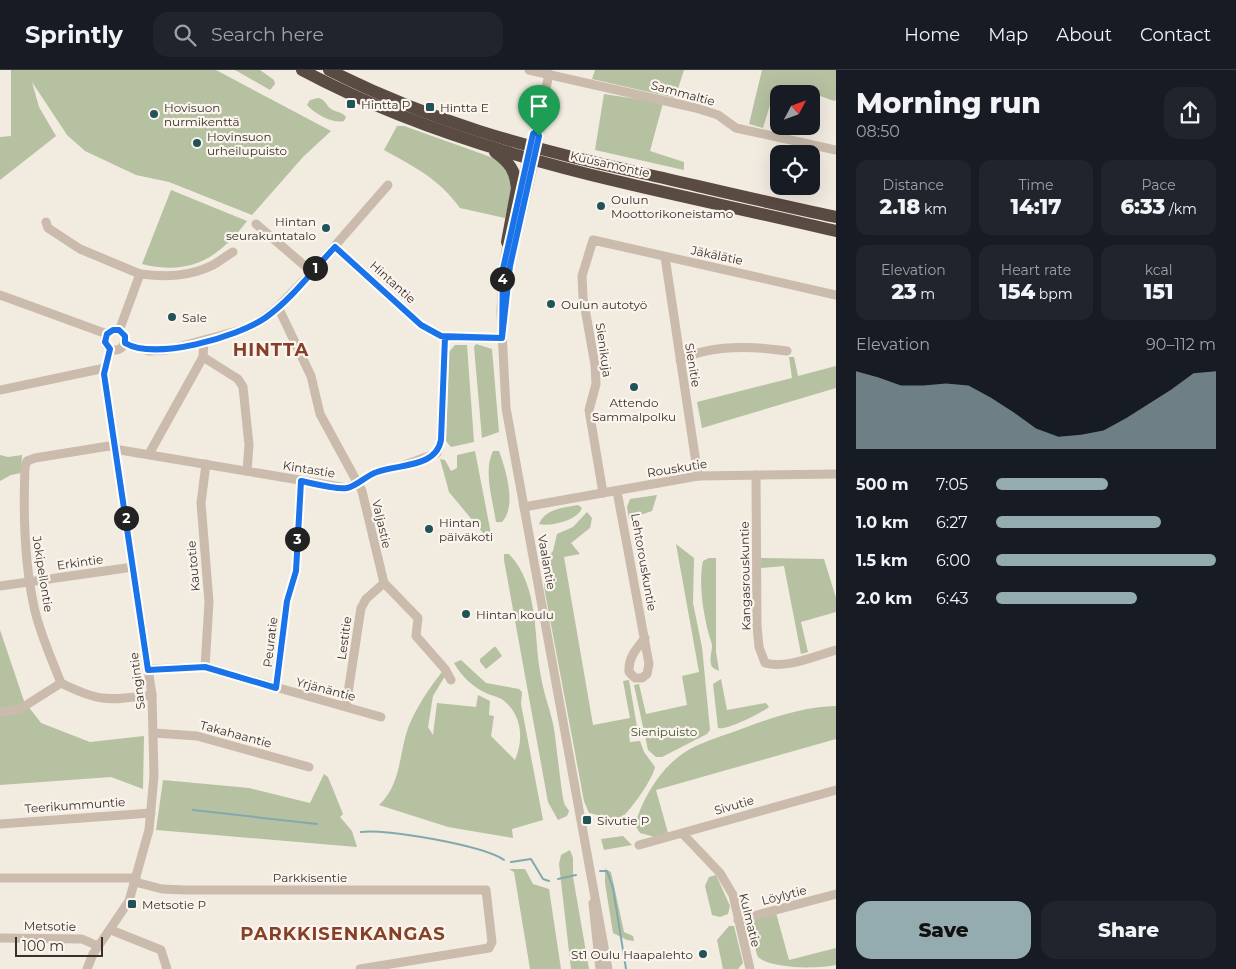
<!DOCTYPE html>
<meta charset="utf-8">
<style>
:root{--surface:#171b24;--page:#20242c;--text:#f1f3f6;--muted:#9ea1a6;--line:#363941;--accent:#94abaf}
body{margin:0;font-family:Montserrat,sans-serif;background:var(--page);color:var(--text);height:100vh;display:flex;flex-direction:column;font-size:19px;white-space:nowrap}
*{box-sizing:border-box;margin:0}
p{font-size:16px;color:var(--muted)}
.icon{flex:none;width:28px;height:28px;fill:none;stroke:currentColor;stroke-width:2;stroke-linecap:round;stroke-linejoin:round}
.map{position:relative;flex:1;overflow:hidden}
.drawer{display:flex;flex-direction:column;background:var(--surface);width:400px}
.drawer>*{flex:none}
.needle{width:32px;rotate:49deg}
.fabs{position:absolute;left:770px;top:15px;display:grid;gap:10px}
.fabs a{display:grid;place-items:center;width:50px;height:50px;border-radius:10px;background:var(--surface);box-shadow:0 5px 20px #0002;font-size:25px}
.scale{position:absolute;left:15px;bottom:12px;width:88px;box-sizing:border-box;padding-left:5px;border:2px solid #39302b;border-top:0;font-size:14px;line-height:18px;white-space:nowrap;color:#39302b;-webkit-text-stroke:4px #faf4ed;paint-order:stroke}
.pin{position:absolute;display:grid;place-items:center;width:42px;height:42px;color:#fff;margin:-51px -21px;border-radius:50% 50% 50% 0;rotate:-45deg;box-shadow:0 0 5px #0007}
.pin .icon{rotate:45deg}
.km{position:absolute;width:25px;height:25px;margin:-12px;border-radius:50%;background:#222;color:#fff;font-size:14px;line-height:25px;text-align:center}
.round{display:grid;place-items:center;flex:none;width:52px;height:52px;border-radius:15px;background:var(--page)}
.summary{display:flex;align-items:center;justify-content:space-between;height:85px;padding:0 20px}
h1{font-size:28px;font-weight:800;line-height:38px}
.figures{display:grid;grid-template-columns:repeat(3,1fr);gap:8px;height:85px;padding:5px 20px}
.figures div{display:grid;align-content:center;border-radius:12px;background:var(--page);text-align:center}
.figures b{font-size:21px;font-weight:800}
.figures small{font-size:14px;font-weight:400}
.figures p{font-size:14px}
.chart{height:140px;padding:10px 20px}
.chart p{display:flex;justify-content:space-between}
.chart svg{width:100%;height:90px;margin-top:5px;fill:var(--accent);opacity:.7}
.button{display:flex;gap:10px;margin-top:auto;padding:10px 20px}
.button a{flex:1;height:58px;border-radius:15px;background:var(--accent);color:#111;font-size:20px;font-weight:800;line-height:58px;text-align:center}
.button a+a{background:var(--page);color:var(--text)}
ul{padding:0 20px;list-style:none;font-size:16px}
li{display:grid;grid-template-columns:80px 60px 1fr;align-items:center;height:38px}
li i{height:12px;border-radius:6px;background:var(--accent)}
header{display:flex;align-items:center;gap:30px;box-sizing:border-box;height:70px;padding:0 25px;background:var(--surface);border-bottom:1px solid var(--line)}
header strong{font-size:24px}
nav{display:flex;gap:28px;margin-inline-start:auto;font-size:18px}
.search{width:350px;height:45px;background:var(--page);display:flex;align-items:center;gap:12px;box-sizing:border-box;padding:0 18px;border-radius:15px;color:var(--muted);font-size:19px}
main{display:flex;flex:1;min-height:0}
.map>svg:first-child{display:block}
.green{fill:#b5c1a1}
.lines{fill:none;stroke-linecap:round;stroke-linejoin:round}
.stream{stroke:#80aaae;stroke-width:2}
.minor{stroke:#cabbac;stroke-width:9}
.highway{stroke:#594a42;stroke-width:12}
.route-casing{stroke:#fff;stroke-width:10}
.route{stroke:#1a73e8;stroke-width:6}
.poi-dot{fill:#225359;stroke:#faf4ed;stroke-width:2}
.labels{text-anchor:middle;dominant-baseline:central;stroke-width:4.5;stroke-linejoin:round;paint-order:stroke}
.street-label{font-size:12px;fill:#39302b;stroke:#faf4ed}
.poi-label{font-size:12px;fill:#39302b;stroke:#faf4ed;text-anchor:start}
.park-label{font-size:12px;fill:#465630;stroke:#faf4ed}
.district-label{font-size:18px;font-weight:bold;letter-spacing:1px;fill:#844128;stroke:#faf4ed}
</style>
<header>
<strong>Sprintly</strong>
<div class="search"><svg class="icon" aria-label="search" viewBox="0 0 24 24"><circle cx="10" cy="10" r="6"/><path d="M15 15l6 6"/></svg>Search here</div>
<nav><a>Home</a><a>Map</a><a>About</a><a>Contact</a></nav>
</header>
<main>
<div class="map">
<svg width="836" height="899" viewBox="0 0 836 899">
<rect width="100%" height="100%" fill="#f2ebe0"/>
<!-- green -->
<g class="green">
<path d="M 11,0 L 216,0 L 331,61 L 303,87 L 252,145 L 169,112 L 136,105 L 85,81 L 67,65 L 32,12 L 39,37 L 56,66 L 0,110 L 0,67 L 11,66 Z"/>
<path d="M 235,0 L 260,0 L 274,10 L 275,14 L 270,20 Z"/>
<path d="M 595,0 L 684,0 L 675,28 L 592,9 Z"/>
<path d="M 762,0 L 836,0 L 836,30 L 834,31 L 812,23 L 779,24 L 779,27 L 773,25 L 763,58 L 749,54 Z"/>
<path d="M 604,24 L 663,33 L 650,81 L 684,92 L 684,100 L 595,80 Z"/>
<path d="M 318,28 C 325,29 325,34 331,39 C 337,43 341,41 346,47 L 344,51 C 333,54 315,44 307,35 L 310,30 Z"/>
<path d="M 397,56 L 404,56 L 502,91 L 513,116 L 505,148 L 460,138 C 439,109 415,97 384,80 Z"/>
<path d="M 171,120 L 247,151 C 219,188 190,206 142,194 Z"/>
<path d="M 476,274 L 492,279 L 499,362 L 482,368 L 474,277 Z"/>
<path d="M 455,275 L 467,275 L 474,372 L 451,377 L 446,371 L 449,282 Z"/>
<path d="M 789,287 L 794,287 L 798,306 L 836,296 L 836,318 L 702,358 L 697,332 L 792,308 Z"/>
<path d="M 475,381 L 492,469 L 482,472 L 483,463 L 449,422 L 440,389 L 445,390 L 451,401 L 457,398 L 457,385 Z"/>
<path d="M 493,381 L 499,381 C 506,400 517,436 502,452 L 496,452 C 493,431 483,401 493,381 Z"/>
<path d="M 0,385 L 8,387 L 22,385 L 21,403 L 11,405 L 0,411 Z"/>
<path d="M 657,425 L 652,441 L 629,449 L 627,437 L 630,429 Z"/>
<path d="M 578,435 L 582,438 C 578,450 551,457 539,454 C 546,438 564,438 578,435 Z"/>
<path d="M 587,442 L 592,448 L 590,458 L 571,473 L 580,484 L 564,487 L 593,655 L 630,648 L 623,611 L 629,610 L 638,663 L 629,665 L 630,672 L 640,671 L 644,682 L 655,697 C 653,709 629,743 619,750 L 589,743 L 584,731 L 544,517 L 544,492 L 553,481 L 557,464 L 573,457 Z"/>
<path d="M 676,474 L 694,488 L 693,533 L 702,577 L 710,660 L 707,664 L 662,687 L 656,687 L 648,680 L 634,615 L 639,614 L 646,644 L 687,635 L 682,606 L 699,602 Z"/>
<path d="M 504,484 L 509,484 C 540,517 533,566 541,607 C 544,625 551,642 554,659 C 556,670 562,731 565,735 C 566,737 568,739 569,741 L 567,746 L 558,750 L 548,732 L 504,490 Z"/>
<path d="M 709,488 L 716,488 L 716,582 L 719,601 C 716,599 711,598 711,594 C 709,586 714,578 711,571 C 704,550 698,513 703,491 Z"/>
<path d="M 761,488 L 824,489 L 836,528 L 836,542 L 801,552 L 808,582 L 801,584 L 784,496 L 761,498 Z"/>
<path d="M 0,560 L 24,631 L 41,653 L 90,672 L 144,666 L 143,719 L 111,707 L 0,715 Z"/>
<path d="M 494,577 L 496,577 L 502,586 L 486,599 L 480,592 L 480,589 Z"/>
<path d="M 461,590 L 486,613 L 519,619 L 522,622 L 521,634 L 543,750 L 512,759 L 513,768 L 448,757 L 379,735 C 401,715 399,684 408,658 C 416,638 429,618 442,602 L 445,606 L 433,626 L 428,657 L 433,665 L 437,633 L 476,637 L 478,625 L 490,631 L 489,645 L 494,646 L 491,666 L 515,690 C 524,669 522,645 503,630 C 499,627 493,626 488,624 C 474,618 461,606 454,593 Z"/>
<path d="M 721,609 L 727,640 L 766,633 L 769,637 C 761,643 726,661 718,658 L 713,614 Z"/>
<path d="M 836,636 L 836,669 L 656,720 L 668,763 L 655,767 L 640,763 L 635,755 C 643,726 663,694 690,679 C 707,670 726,665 744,658 C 774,647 803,637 836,636 Z"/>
<path d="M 324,704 L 328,707 L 343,744 L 340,747 L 352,761 L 357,777 L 156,760 L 163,710 L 249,718 L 310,733 Z"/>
<path d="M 623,766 L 632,775 L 604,780 L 601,769 Z"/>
<path d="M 570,780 L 573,788 L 573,807 L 589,899 L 571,899 L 559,794 L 561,785 Z"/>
<path d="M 509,799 L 525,799 L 533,814 L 549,819 L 561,899 L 530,899 L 514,802 Z"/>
<path d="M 605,799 L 611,802 L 624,862 L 633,866 L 634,871 L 627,870 L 613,863 L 605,813 Z"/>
<path d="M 716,805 L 730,836 L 728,844 L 720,847 L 712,845 L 705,816 L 709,807 Z"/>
<path d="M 776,843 L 789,890 L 836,878 L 836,895 C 816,899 771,899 758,887 C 756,883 755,876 754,872 C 752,863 750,858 754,849 Z"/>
<path d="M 729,856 L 734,856 L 743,893 L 738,899 L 723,899 L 717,870 Z"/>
</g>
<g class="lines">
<!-- stream -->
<g class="stream">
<path d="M 193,740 L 317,754"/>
<path d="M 361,762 C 385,758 485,776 504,790"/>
<path d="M 511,792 L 531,789 L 543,809 L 549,811"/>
<path d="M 600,801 L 607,801 L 613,818 L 626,899"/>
<path d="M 558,809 L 576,805"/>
</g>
<!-- minor -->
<g class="minor">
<path d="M 529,0 L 696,38 L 718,45 L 736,58 L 836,80"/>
<path d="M 519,120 L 533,64 L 537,61 L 549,4"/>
<path d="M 46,152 L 48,158 L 80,179 L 140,204 L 119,261"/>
<path d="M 256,154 L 312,202"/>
<path d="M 508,166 L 503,199 L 501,242 L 506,338 L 608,899"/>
<path d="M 335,177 L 421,255 L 441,266 L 502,268"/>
<path d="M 665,187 L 698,406"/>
<path d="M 140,204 C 166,207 189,207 213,195 C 220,191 226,186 233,182"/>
<path d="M 507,221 L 510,196 L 537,80 L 539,66 L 537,61"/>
<path d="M 0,225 L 107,264"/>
<path d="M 278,237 L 311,306 L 320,344 L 362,421 L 384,513 L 418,548 L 416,566 L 445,599 L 451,610"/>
<circle cx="115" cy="270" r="10"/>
<path d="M 125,273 L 149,281 L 167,280 L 248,258 L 264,248 L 278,237 L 312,202 L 388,115"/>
<path d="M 203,287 L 238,309 L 243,317 L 249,375 L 247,401"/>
<path d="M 680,290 C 711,274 753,276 787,281"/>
<path d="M 0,320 L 105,298"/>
<path d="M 149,384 L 203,287 L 204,271"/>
<path d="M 756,405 L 757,556 L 759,577 L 765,593 C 786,599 815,586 836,580"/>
<path d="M 617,421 L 649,594 L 647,604 L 642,608 L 635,608 L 629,602 C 628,588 636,579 645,568"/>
<path d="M 603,423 L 589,340 L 596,314 L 595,295 L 583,227 L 582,206 L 593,170 L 836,225"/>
<path d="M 524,437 L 698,406 L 836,404"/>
<path d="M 0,516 L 133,497"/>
<path d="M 205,597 L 209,532 L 201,433 L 206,394"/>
<path d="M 148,599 L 205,597 L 381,647"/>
<path d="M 276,618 L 287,531 L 296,501 L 301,411"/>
<path d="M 152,625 C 109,630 101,633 61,613 C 52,590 41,566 35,541 C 24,494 23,445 25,397 L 27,391 L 35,388 L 109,376 L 120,380 L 347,418 L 379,401 L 402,396 L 437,383 L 441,370 L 445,267"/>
<path d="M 346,636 L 361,538 L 366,529 L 384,513"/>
<path d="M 0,642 L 20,639 L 61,613"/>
<path d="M 154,663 L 197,666 L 309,697"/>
<path d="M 0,754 L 151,743"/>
<path d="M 683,764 L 720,803 L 733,825 L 750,899"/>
<path d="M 639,775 L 836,720"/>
<path d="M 0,808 L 136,808"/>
<path d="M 135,812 L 162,819 L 185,820 L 486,820 L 492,872 L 489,878 L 360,899"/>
<path d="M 593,833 L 600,899"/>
<path d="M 738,850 L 836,824"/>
<path d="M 111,860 L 161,880 L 167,899"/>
<path d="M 0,868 L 82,869 L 98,876"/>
<path d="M 87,899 L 93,884 L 129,831 L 149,760 L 154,706 L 152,625 L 104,304 L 110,279"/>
</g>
<!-- highway -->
<g class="highway">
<path d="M 302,0 C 468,89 655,118 836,161"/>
<path d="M 329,0 C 427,50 530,79 637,102 C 703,117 769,133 836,147"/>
<path d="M 495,82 C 510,93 515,100 517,118 L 507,172"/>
</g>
</g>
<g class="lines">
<!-- route casing -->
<g class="route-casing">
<path id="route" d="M 539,66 L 510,196 L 502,268 L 441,266 L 421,255 L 335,177 C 313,200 291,230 265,248 C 237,267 155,291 125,273 L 125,266 L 119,260 L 113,260 L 107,264 L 105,272 L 110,279 L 104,304 L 148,600 L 205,597 L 276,618 L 287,531 L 296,501 L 301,411 C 312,413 336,420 347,418 C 357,416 367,405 377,402 C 398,394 436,398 441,370 L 445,267 L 502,268 L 503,199 L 533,64 L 537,61 L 539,66"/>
</g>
<!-- route -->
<use href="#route" class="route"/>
</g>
<!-- markers -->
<g class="poi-dot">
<rect x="346" y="29" width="10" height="10" rx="2.5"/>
<rect x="425" y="32" width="10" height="10" rx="2.5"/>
<circle cx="154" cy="44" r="5"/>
<circle cx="197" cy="73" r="5"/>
<circle cx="601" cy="136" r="5"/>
<circle cx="326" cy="158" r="5"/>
<circle cx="551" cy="234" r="5"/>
<circle cx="172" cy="247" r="5"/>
<circle cx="634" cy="317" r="5"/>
<circle cx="429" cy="459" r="5"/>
<circle cx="466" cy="544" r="5"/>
<rect x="582" y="745" width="10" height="10" rx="2.5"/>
<rect x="127" y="829" width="10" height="10" rx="2.5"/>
<circle cx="703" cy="884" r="5"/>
</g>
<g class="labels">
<!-- street labels -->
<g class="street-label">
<text transform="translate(683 23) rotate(15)">Sammaltie</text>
<text transform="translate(610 94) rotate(13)">Kuusamontie</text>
<text transform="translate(717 185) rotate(12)">Jäkälätie</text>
<text transform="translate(393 212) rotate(42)">Hintantie</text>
<text transform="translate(604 280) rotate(82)">Sienikuja</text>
<text transform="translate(693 295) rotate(81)">Sienitie</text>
<text transform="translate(677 398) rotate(-9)">Rouskutie</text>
<text transform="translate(309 399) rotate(9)">Kintastie</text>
<text transform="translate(382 454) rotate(77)">Valjastie</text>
<text transform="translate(80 492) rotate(-8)">Erkintie</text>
<text transform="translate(547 492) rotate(80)">Vaalantie</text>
<text transform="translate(644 492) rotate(80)">Lehtorouskuntie</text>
<text transform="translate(193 496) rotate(-95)">Kautotie</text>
<text transform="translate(43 504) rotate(81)">Jokipellontie</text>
<text transform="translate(745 506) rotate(-91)">Kangasrouskuntie</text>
<text transform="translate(344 568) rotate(-82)">Lestitie</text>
<text transform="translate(270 572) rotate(-83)">Peuratie</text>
<text transform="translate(137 611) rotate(-97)">Sangintie</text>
<text transform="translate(326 619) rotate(15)">Yrjänäntie</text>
<text transform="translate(236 664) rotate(15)">Takahaantie</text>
<text transform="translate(75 735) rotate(-4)">Teerikummuntie</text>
<text transform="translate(734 735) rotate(-16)">Sivutie</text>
<text x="310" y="807">Parkkisentie</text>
<text transform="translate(784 825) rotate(-14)">Löylytie</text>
<text transform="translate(750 850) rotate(76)">Kulmatie</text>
<text transform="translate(50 856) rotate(1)">Metsotie</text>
</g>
<!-- poi labels -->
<g class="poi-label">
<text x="361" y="34">Hintta P</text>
<text x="164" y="37">Hovisuon<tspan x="164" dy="14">nurmikenttä</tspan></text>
<text x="440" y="37">Hintta E</text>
<text x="207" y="66">Hovinsuon<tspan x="207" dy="14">urheilupuisto</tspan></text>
<text x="611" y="129">Oulun<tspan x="611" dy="14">Moottorikoneistamo</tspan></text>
<text x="316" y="151" text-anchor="end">Hintan<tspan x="316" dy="14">seurakuntatalo</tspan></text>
<text x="561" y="234">Oulun autotyö</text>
<text x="182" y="247">Sale</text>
<text x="634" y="332" text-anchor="middle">Attendo<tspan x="634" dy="14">Sammalpolku</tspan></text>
<text x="439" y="452">Hintan<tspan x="439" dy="14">päiväkoti</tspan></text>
<text x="476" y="544">Hintan koulu</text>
<text x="597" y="750">Sivutie P</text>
<text x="142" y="834">Metsotie P</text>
<text x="693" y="884" text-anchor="end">St1 Oulu Haapalehto</text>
</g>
<!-- park labels -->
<g class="park-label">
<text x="664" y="661">Sienipuisto</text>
</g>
<!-- district labels -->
<g class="district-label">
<text x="271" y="280">HINTTA</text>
<text x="343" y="864">PARKKISENKANGAS</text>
</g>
</g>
</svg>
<div class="fabs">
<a><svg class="needle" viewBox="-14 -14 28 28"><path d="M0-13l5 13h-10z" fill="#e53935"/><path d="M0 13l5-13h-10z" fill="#9ea1a6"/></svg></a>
<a><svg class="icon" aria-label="locate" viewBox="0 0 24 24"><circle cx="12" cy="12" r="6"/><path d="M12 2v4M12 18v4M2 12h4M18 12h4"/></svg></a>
</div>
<div class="scale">100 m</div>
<div class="pin" style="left:539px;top:66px;background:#1e9e55"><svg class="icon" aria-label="arrive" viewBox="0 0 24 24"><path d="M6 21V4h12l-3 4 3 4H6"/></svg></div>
<b class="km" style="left:315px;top:198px">1</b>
<b class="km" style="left:126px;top:448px">2</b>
<b class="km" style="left:297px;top:469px">3</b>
<b class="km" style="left:502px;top:209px">4</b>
</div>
<section class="drawer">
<div class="summary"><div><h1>Morning run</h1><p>08:50</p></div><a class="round"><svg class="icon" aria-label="share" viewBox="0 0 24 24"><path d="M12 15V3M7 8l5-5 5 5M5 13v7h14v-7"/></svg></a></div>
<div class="figures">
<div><p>Distance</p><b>2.18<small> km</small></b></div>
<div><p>Time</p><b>14:17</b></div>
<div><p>Pace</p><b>6:33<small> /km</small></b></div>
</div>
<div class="figures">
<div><p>Elevation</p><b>23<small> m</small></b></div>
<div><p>Heart rate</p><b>154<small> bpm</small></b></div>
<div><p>kcal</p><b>151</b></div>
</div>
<div class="chart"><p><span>Elevation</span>90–112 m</p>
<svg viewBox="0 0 160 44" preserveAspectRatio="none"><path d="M0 44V6L10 9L20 13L30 13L40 12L50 13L60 19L70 26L80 34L90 38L100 37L110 35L120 29L130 22L140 15L150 7L160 6V44z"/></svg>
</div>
<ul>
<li><b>500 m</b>7:05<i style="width:51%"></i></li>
<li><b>1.0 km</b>6:27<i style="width:75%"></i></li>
<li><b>1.5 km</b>6:00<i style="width:100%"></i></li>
<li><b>2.0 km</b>6:43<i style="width:64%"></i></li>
</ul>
<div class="button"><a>Save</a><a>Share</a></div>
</section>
</main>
